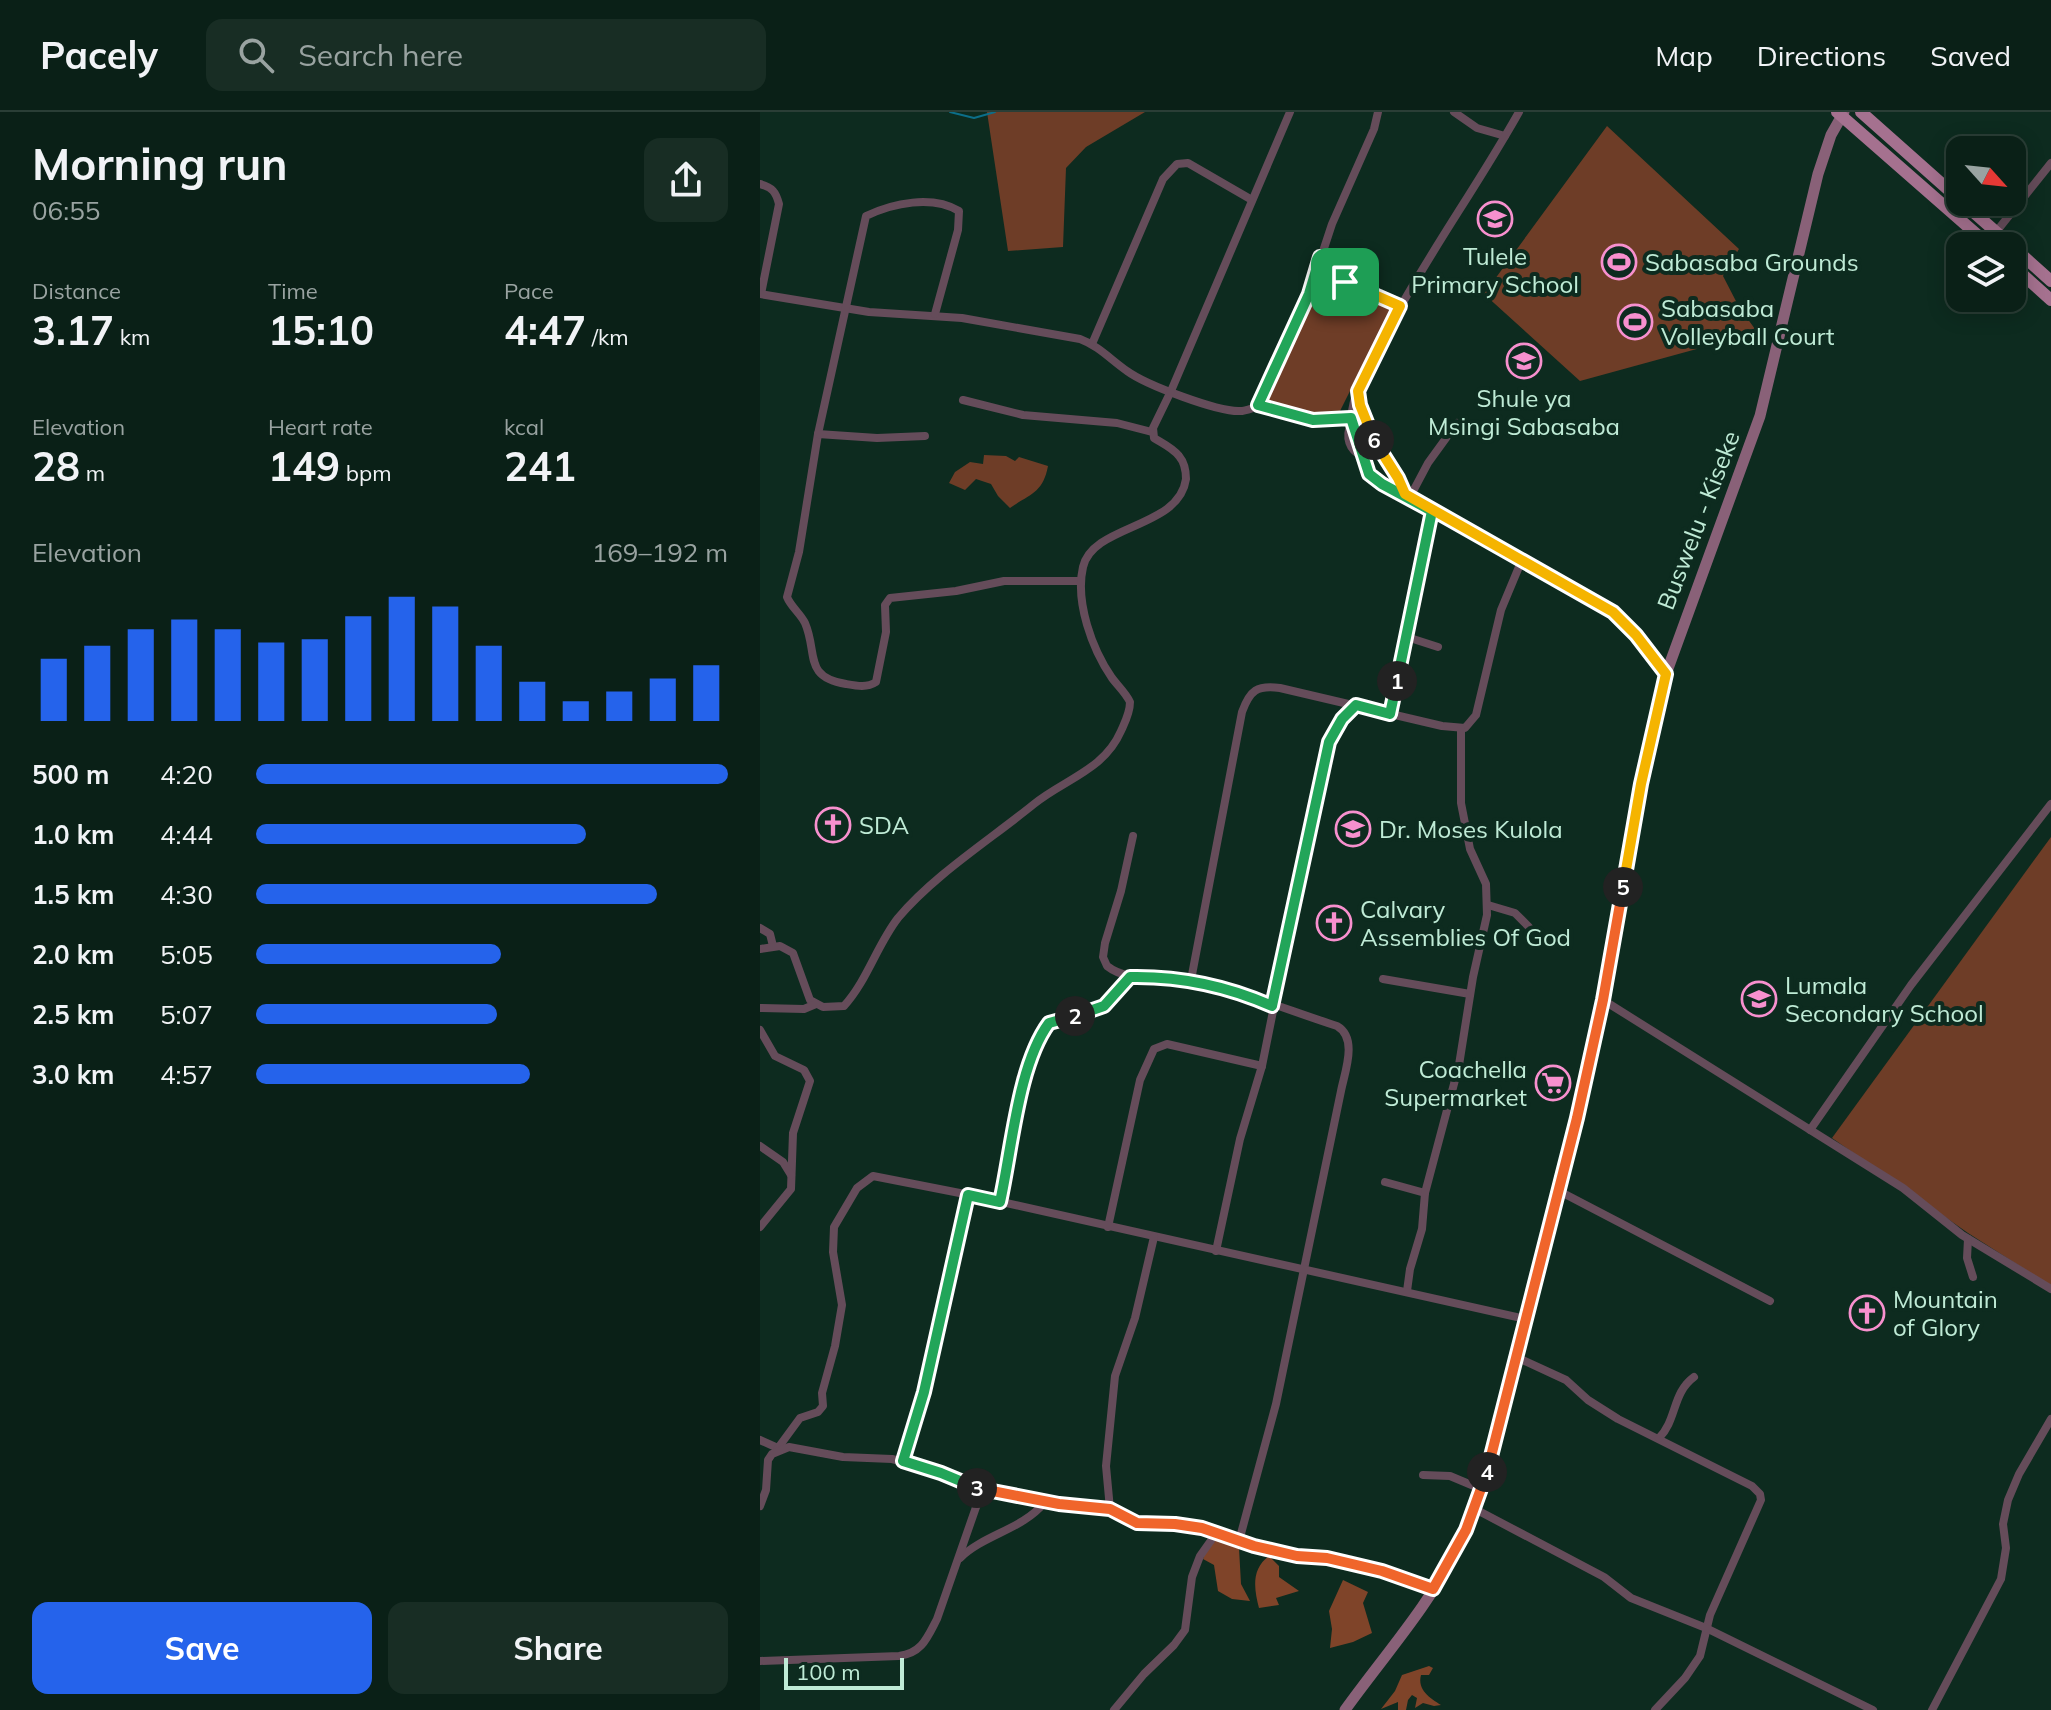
<!DOCTYPE html>
<meta charset="utf-8">
<style>
:root{--surface:#0a2017;--page:#182d24;--text:#f1f3f6;--muted:#99a3a1;--line:#2a3e36;--accent:#2563eb}
body{margin:0;font-family:Mulish,sans-serif;background:var(--page);color:var(--text);height:100vh;display:flex;flex-direction:column;font-size:30px;white-space:nowrap}
*{box-sizing:border-box;margin:0}
p{font-size:26px;color:var(--muted)}
.icon{flex:none;width:44px;height:44px;fill:none;stroke:currentColor;stroke-width:2;stroke-linecap:round;stroke-linejoin:round}
.map{position:relative;flex:1;overflow:hidden}
.details{display:flex;flex-direction:column;background:var(--surface);width:760px}
.details>*{flex:none}
.needle{width:52px;rotate:117deg}
.tools{position:absolute;left:1186px;top:24px;display:grid;gap:16px}
.tools a{display:grid;place-items:center;width:80px;height:80px;border-radius:16px;background:var(--surface);box-shadow:0 4px 20px #0003,0 0 0 2px var(--line);font-size:40px}
.scale{position:absolute;left:24px;bottom:20px;width:120px;box-sizing:border-box;padding-left:8px;border:4px solid #bfebd6;border-top:0;font-size:22px;line-height:28px;white-space:nowrap;color:#bfebd6;-webkit-text-stroke:6px #0d2b1f;paint-order:stroke}
.pin{position:absolute;display:grid;place-items:center;width:68px;height:68px;color:#fff;margin:-34px;border-radius:16px;box-shadow:0 4px 12px #0006}
.km{position:absolute;width:40px;height:40px;margin:-20px;border-radius:50%;background:#222;color:#fff;font-size:22px;line-height:40px;text-align:center}
.round{display:grid;place-items:center;flex:none;width:84px;height:84px;border-radius:16px;background:var(--page)}
.summary{display:flex;align-items:center;justify-content:space-between;height:136px;padding:0 32px}
h1{font-size:44px;font-weight:700;line-height:60px}
.stats{display:grid;grid-template-columns:repeat(3,1fr);gap:12px;height:136px;padding:8px 32px}
.stats div{display:grid;align-content:center}
.stats b{font-size:40px;font-weight:700}
.stats small{font-size:22px;font-weight:400}
.stats p{font-size:22px}
.chart{height:224px;padding:16px 32px}
.chart p{display:flex;justify-content:space-between}
.chart svg{width:100%;height:144px;margin-top:8px;stroke:var(--accent);stroke-width:6}
.action{display:flex;gap:16px;margin-top:auto;padding:16px 32px}
.action a{flex:1;height:92px;border-radius:16px;background:var(--accent);color:#fff;font-size:32px;font-weight:700;line-height:92px;text-align:center}
.action a+a{background:var(--page);color:var(--text)}
ul{padding:0 32px;list-style:none;font-size:26px}
li{display:grid;grid-template-columns:128px 96px 1fr;align-items:center;height:60px}
li i{height:20px;border-radius:10px;background:var(--accent)}
header{display:flex;align-items:center;gap:48px;box-sizing:border-box;height:112px;padding:0 40px;background:var(--surface);border-bottom:2px solid var(--line)}
header strong{font-size:38px}
nav{display:flex;gap:44px;margin-inline-start:auto;font-size:28px}
.search{width:560px;height:72px;background:var(--page);display:flex;align-items:center;gap:20px;box-sizing:border-box;padding:0 28px;border-radius:16px;color:var(--muted);font-size:30px}
main{display:flex;flex:1;min-height:0}
.map>svg:first-child{display:block}
.green{fill:#6e3d27}
.forest{fill:#7f4429}
.lines{fill:none;stroke-linecap:round;stroke-linejoin:round}
.stream{stroke:#0c6e89;stroke-width:2}
.street{stroke:#654c5a;stroke-width:8}
.secondary{stroke:#896178;stroke-width:11}
.primary{stroke:#a5718f;stroke-width:12}
.split-1-casing{stroke:#fff;stroke-width:16}
.split-2-casing{stroke:#fff;stroke-width:16}
.split-3-casing{stroke:#fff;stroke-width:16}
.split-4-casing{stroke:#fff;stroke-width:16}
.split-5-casing{stroke:#fff;stroke-width:16}
.split-6-casing{stroke:#fff;stroke-width:16}
.split-7-casing{stroke:#fff;stroke-width:16}
.split-1{stroke:#22a559;stroke-width:10}
.split-2{stroke:#22a559;stroke-width:10}
.split-3{stroke:#22a559;stroke-width:10}
.split-4{stroke:#f0652b;stroke-width:10}
.split-5{stroke:#f0652b;stroke-width:10}
.split-6{stroke:#f5b400;stroke-width:10}
.split-7{stroke:#f5b400;stroke-width:10}
.labels{text-anchor:middle;dominant-baseline:central;stroke-width:8;stroke-linejoin:round;paint-order:stroke}
.poi-label{font-size:24px;fill:#bfebd6;stroke:#0d2b1f;text-anchor:start}
.street-label{font-size:24px;fill:#bfebd6;stroke:#0d2b1f}
</style>
<header>
<strong>Pacely</strong>
<div class="search"><svg class="icon" aria-label="search" viewBox="0 0 24 24"><circle cx="10" cy="10" r="6"/><path d="M15 15l6 6"/></svg>Search here</div>
<nav><a>Map</a><a>Directions</a><a>Saved</a></nav>
</header>
<main>
<section class="details">
<div class="summary"><div><h1>Morning run</h1><p>06:55</p></div><a class="round"><svg class="icon" aria-label="share" viewBox="0 0 24 24"><path d="M12 15V3M7 8l5-5 5 5M5 13v7h14v-7"/></svg></a></div>
<div class="stats">
<div><p>Distance</p><b>3.17<small> km</small></b></div>
<div><p>Time</p><b>15:10</b></div>
<div><p>Pace</p><b>4:47<small> /km</small></b></div>
</div>
<div class="stats">
<div><p>Elevation</p><b>28<small> m</small></b></div>
<div><p>Heart rate</p><b>149<small> bpm</small></b></div>
<div><p>kcal</p><b>241</b></div>
</div>
<div class="chart"><p><span>Elevation</span>169–192 m</p>
<svg viewBox="0 0 160 44" preserveAspectRatio="none"><path d="M5 44V25M15 44V21M25 44V16M35 44V13M45 44V16M55 44V20M65 44V19M75 44V12M85 44V6M95 44V9M105 44V21M115 44V32M125 44V38M135 44V35M145 44V31M155 44V27"/></svg>
</div>
<ul>
<li><b>500 m</b>4:20<i style="width:100%"></i></li>
<li><b>1.0 km</b>4:44<i style="width:70%"></i></li>
<li><b>1.5 km</b>4:30<i style="width:85%"></i></li>
<li><b>2.0 km</b>5:05<i style="width:52%"></i></li>
<li><b>2.5 km</b>5:07<i style="width:51%"></i></li>
<li><b>3.0 km</b>4:57<i style="width:58%"></i></li>
</ul>
<div class="action"><a>Save</a><a>Share</a></div>
</section>
<div class="map">
<svg width="1291" height="1598" viewBox="0 0 1291 1598">
<rect width="100%" height="100%" fill="#0d2b1f"/>
<!-- green -->
<g class="green">
<path d="M 227,0 L 385,0 L 326,35 L 306,56 L 303,135 L 248,139 Z"/>
<path d="M 847,14 L 979,137 L 963,164 L 979,195 L 1003,228 L 944,235 L 820,269 L 724,182 Z"/>
<path d="M 560,157 L 634,191 L 576,307 L 498,291 Z"/>
<path d="M 224,343 L 246,344 L 255,349 L 259,345 L 288,354 C 283,381 270,382 250,396 L 238,384 L 231,372 L 216,367 L 205,378 L 189,371 L 195,360 L 210,350 L 223,352 Z"/>
<path d="M 1291,725 L 1291,1174 L 1208,1121 L 1072,1026 Z"/>
</g>
<!-- forest -->
<g class="forest">
<path d="M 455,1426 L 479,1436 L 481,1472 L 490,1489 L 472,1487 L 458,1479 L 454,1453 L 443,1447 L 447,1434 Z"/>
<path d="M 509,1444 L 519,1454 L 519,1465 L 539,1479 L 516,1486 L 519,1493 L 499,1496 C 494,1477 491,1457 509,1444 Z"/>
<path d="M 583,1468 L 608,1480 L 603,1491 L 612,1521 L 593,1530 L 570,1536 L 572,1517 L 569,1499 Z"/>
<path d="M 669,1554 L 673,1556 L 669,1563 L 661,1563 C 657,1578 670,1586 681,1593 L 674,1594 L 663,1591 L 655,1596 L 657,1586 L 652,1583 L 648,1588 L 646,1598 L 638,1598 L 638,1590 L 621,1597 L 635,1579 L 642,1563 Z"/>
</g>
<g class="lines">
<!-- stream -->
<path class="stream" d="M 190,0 L 214,6 L 235,0"/>
<!-- street -->
<g class="street">
<path d="M 694,0 L 717,16 L 745,24"/>
<path d="M 759,0 C 717,75 666,145 626,221 C 613,245 596,272 592,299 C 589,314 604,357 615,368 L 853,500 L 876,523 L 906,562"/>
<path d="M 0,72 C 12,75 16,80 19,92 L 1,182"/>
<path d="M 1236,120 L 1291,51"/>
<path d="M 561,147 C 571,174 615,184 640,194"/>
<path d="M 0,182 L 109,200 L 202,206 L 320,227 C 339,234 351,248 367,259 C 386,273 458,300 480,299 C 489,299 496,293 505,294 L 553,308 L 591,306"/>
<path d="M 175,202 L 198,118 L 199,99 C 172,83 133,91 106,104 L 58,322 L 39,440 L 27,485 C 31,495 40,501 45,511 C 58,541 43,565 86,572 C 97,574 107,576 116,570 L 126,520 L 125,493 L 130,486 L 196,479 L 244,469 L 321,469"/>
<path d="M 332,232 L 403,67 L 417,52 L 428,51 L 492,88"/>
<path d="M 598,283 C 604,321 633,347 645,382"/>
<path d="M 203,288 L 263,303 L 357,311 L 392,320"/>
<path d="M 498,293 L 549,182 L 572,112 L 614,17 L 618,0"/>
<path d="M 591,312 C 585,325 589,338 602,344"/>
<path d="M 58,322 L 117,326 L 165,324"/>
<path d="M 650,385 L 668,351 L 697,311"/>
<path d="M 647,525 L 678,535"/>
<path d="M 630,602 L 672,399"/>
<path d="M 373,724 L 361,779 L 345,831 L 343,845 L 347,854 C 365,868 386,864 408,866 C 466,872 521,896 577,914 C 598,926 585,959 581,979 L 516,1292 L 479,1429"/>
<path d="M 728,793 L 755,801 L 769,815"/>
<path d="M 0,816 L 10,822 L 13,834"/>
<path d="M 0,837 L 20,834 L 33,841 L 50,888 L 63,895 L 84,894 C 107,869 117,833 138,806 C 174,763 231,727 274,692 C 305,667 344,658 361,619 C 365,610 370,601 370,590 C 366,581 358,574 352,566 C 332,537 315,490 323,455 C 333,412 419,417 426,367 C 426,359 424,350 419,344 C 413,336 402,331 394,326 L 393,316 L 411,279 L 530,0"/>
<path d="M 623,867 L 710,882"/>
<path d="M 431,868 L 482,600 C 490,578 497,573 520,576 L 682,614 L 705,616 L 716,603 L 741,498 L 761,450"/>
<path d="M 843,888 L 1143,1076 L 1202,1123 L 1291,1177"/>
<path d="M 0,896 L 44,897 L 56,892"/>
<path d="M 0,918 L 15,944 L 44,958 L 50,969 L 33,1021 L 31,1077 L 0,1115"/>
<path d="M 1050,1018 L 1151,873 L 1291,692"/>
<path d="M 0,1034 L 23,1050 L 31,1063"/>
<path d="M 625,1070 L 665,1081"/>
<path d="M 799,1079 L 1010,1189"/>
<path d="M 240,1090 L 269,952 L 281,922 L 289,911 L 344,894 L 370,865"/>
<path d="M 348,1115 L 380,968 L 394,937 L 407,932 L 502,954"/>
<path d="M 1208,1127 L 1207,1146 L 1213,1165"/>
<path d="M 456,1139 L 480,1027 L 502,954 L 563,650 L 574,617 L 596,593"/>
<path d="M 647,1179 L 650,1157 L 662,1117 L 665,1081 L 699,953 L 713,865 L 727,803 L 726,772 L 710,737 L 701,691 L 701,617"/>
<path d="M 756,1245 L 806,1268 L 828,1288 L 858,1307 L 992,1374 L 1000,1382 L 1001,1388 L 950,1503 L 940,1544 L 925,1566 L 895,1598"/>
<path d="M 899,1326 C 917,1308 912,1281 934,1265"/>
<path d="M 0,1328 L 20,1337"/>
<path d="M 18,1336 L 40,1306 L 58,1300 L 63,1294 L 62,1281 L 75,1234 L 82,1193 L 73,1140 L 74,1115 L 97,1076 L 113,1064 L 215,1084 L 766,1207"/>
<path d="M 143,1349 L 164,1280 L 208,1083"/>
<path d="M 663,1363 L 690,1364 L 721,1377"/>
<path d="M 0,1394 L 6,1378 L 8,1348 L 12,1342 L 29,1335 L 83,1345 L 132,1347 L 172,1357 L 222,1378 L 299,1392 L 350,1397 L 373,1411 L 442,1416 L 494,1434 L 537,1444 L 567,1446 L 622,1459 L 673,1477"/>
<path d="M 350,1397 L 346,1354 L 355,1264 L 375,1206 L 394,1125"/>
<path d="M 715,1397 L 844,1465 L 871,1486 L 946,1516 L 1113,1598"/>
<path d="M 200,1446 C 225,1422 262,1418 285,1390"/>
<path d="M 0,1549 L 139,1544 C 162,1541 167,1526 177,1507 L 222,1378"/>
<path d="M 354,1598 L 384,1562 L 414,1533 L 425,1518 L 432,1465 L 440,1444 L 457,1420"/>
<path d="M 1172,1598 L 1241,1467 L 1246,1436 L 1243,1412 L 1248,1388 L 1259,1362 L 1291,1307"/>
</g>
<!-- secondary -->
<path class="secondary" d="M 585,1598 C 623,1545 669,1494 698,1435 C 711,1409 720,1382 729,1354 L 799,1079 L 843,888 L 881,672 L 906,562 L 1000,304 L 1058,62 L 1071,23 L 1084,0"/>
<!-- primary -->
<g class="primary">
<path d="M 1077,0 L 1230,134"/>
<path d="M 1101,0 L 1200,88"/>
<path d="M 1202,90 L 1252,134"/>
<path d="M 1252,134 L 1291,169"/>
<path d="M 1252,153 L 1291,188"/>
</g>
</g>
<g class="lines">
<!-- split-1 casing -->
<g class="split-1-casing">
<path id="split-1" d="M 585,170 L 568,161 L 560,145 L 549,182 L 498,293 L 553,308 L 591,306 L 609,362 L 622,372 L 672,399 L 637,569"/>
</g>
<!-- split-2 casing -->
<g class="split-2-casing">
<path id="split-2" d="M 315,904 L 344,894 L 370,865 C 420,864 467,874 512,894 L 569,630 L 582,607 L 596,593 L 630,602 L 637,569"/>
</g>
<!-- split-3 casing -->
<g class="split-3-casing">
<path id="split-3" d="M 217,1376 L 181,1361 L 143,1349 L 164,1280 L 208,1083 L 240,1090 C 252,1037 258,953 289,911 L 315,904"/>
</g>
<!-- split-4 casing -->
<g class="split-4-casing">
<path id="split-4" d="M 217,1376 L 299,1392 L 350,1397 L 377,1411 L 415,1412 L 442,1416 L 494,1434 L 537,1444 L 567,1446 L 622,1459 L 673,1477 L 706,1418 L 727,1360"/>
</g>
<!-- split-5 casing -->
<g class="split-5-casing">
<path id="split-5" d="M 727,1360 L 817,1006 L 843,888 L 863,775"/>
</g>
<!-- split-6 casing -->
<g class="split-6-casing">
<path id="split-6" d="M 614,328 L 638,366 L 645,382 L 853,500 L 876,523 L 906,562 L 881,672 L 863,775"/>
</g>
<!-- split-7 casing -->
<g class="split-7-casing">
<path id="split-7" d="M 585,170 L 640,194 L 598,279 L 600,293 L 614,328"/>
</g>
<!-- split-1 -->
<use href="#split-1" class="split-1"/>
<!-- split-2 -->
<use href="#split-2" class="split-2"/>
<!-- split-3 -->
<use href="#split-3" class="split-3"/>
<!-- split-4 -->
<use href="#split-4" class="split-4"/>
<!-- split-5 -->
<use href="#split-5" class="split-5"/>
<!-- split-6 -->
<use href="#split-6" class="split-6"/>
<!-- split-7 -->
<use href="#split-7" class="split-7"/>
</g>
<!-- icons -->
<defs>
<g id="school-ring" transform="scale(1.8)"><circle r="9.5" fill="#0d2b1f" stroke="#f790ce" stroke-width="1.5"/><path d="M0-5L7-2L0 1L-7-2ZM-4 1L0 2.5L4 1V4Q0 6-4 4Z" fill="#f790ce"/></g>
<g id="stadium-ring" transform="scale(1.8)"><circle r="9.5" fill="#0d2b1f" stroke="#f790ce" stroke-width="1.5"/><path d="M0-5a6.5 5 0 1 0 0 10a6.5 5 0 1 0 0-10ZM-3.5-1.8h7v3.6h-7Z" fill="#f790ce"/></g>
<g id="church-ring" transform="scale(1.8)"><circle r="9.5" fill="#0d2b1f" stroke="#f790ce" stroke-width="1.5"/><path d="M-1.2-6h2.4v3.5h3.3v2.4h-3.3V6h-2.4V-.1h-3.3v-2.4h3.3Z" fill="#f790ce"/></g>
<g id="supermarket-ring" transform="scale(1.8)"><circle r="9.5" fill="#0d2b1f" stroke="#f790ce" stroke-width="1.5"/><path d="M-6-5.5h2.5l.6 2H6L4.5 2H-2.5L-4.4-4H-6ZM-1.5 3.2a1.3 1.3 0 1 0 .1 0ZM3 3.2a1.3 1.3 0 1 0 .1 0Z" fill="#f790ce"/></g>
</defs>
<g fill-rule="evenodd">
<use href="#school-ring" x="735" y="107"/>
<use href="#stadium-ring" x="859" y="150"/>
<use href="#stadium-ring" x="875" y="210"/>
<use href="#school-ring" x="764" y="249"/>
<use href="#church-ring" x="73" y="713"/>
<use href="#school-ring" x="593" y="717"/>
<use href="#church-ring" x="574" y="811"/>
<use href="#school-ring" x="999" y="887"/>
<use href="#supermarket-ring" x="793" y="971"/>
<use href="#church-ring" x="1107" y="1201"/>
</g>
<g class="labels">
<!-- poi labels -->
<g class="poi-label">
<text x="735" y="144" text-anchor="middle">Tulele<tspan x="735" dy="28">Primary School</tspan></text>
<text x="885" y="150">Sabasaba Grounds</text>
<text x="901" y="196">Sabasaba<tspan x="901" dy="28">Volleyball Court</tspan></text>
<text x="764" y="286" text-anchor="middle">Shule ya<tspan x="764" dy="28">Msingi Sabasaba</tspan></text>
<text x="99" y="713">SDA</text>
<text x="619" y="717">Dr. Moses Kulola</text>
<text x="600" y="797">Calvary<tspan x="600" dy="28">Assemblies Of God</tspan></text>
<text x="1025" y="873">Lumala<tspan x="1025" dy="28">Secondary School</tspan></text>
<text x="767" y="957" text-anchor="end">Coachella<tspan x="767" dy="28">Supermarket</tspan></text>
<text x="1133" y="1187">Mountain<tspan x="1133" dy="28">of Glory</tspan></text>
</g>
<!-- street labels -->
<g class="street-label">
<text transform="translate(938 408) rotate(-69)">Buswelu - Kiseke</text>
</g>
</g>
</svg>
<div class="tools">
<a><svg class="needle" viewBox="-14 -14 28 28"><path d="M0-13l5 13h-10z" fill="#e53935"/><path d="M0 13l5-13h-10z" fill="#99a3a1"/></svg></a>
<a><svg class="icon" aria-label="layers" viewBox="0 0 24 24"><path d="M12 4l9 5-9 5-9-5zM3 14l9 5 9-5"/></svg></a>
</div>
<div class="scale">100 m</div>
<div class="pin" style="left:585px;top:170px;background:#1e9e55"><svg class="icon" aria-label="arrive" viewBox="0 0 24 24"><path d="M6 21V4h12l-3 4 3 4H6"/></svg></div>
<b class="km" style="left:637px;top:569px">1</b>
<b class="km" style="left:315px;top:904px">2</b>
<b class="km" style="left:217px;top:1376px">3</b>
<b class="km" style="left:727px;top:1360px">4</b>
<b class="km" style="left:863px;top:775px">5</b>
<b class="km" style="left:614px;top:328px">6</b>
</div>
</main>
